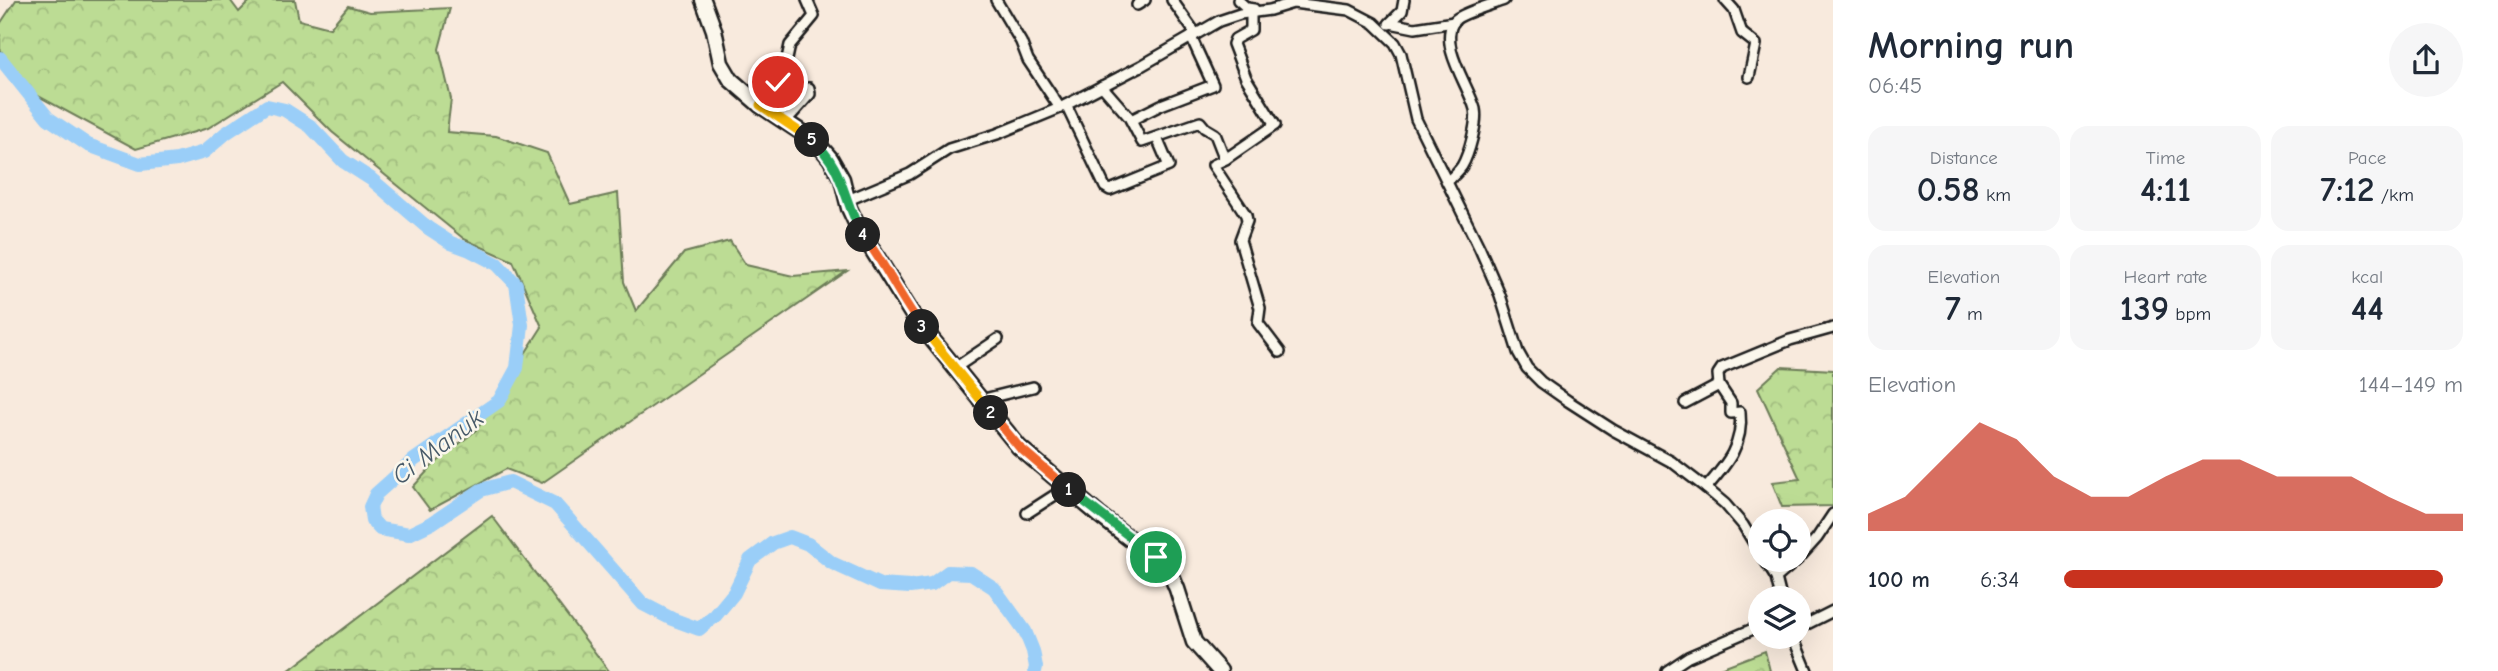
<!DOCTYPE html>
<meta charset="utf-8">
<style>
:root{--surface:#fff;--page:#f6f6f7;--text:#1f2937;--muted:#747a83;--accent:#c8321e}
body{margin:0;font-family:"Comic Neue",sans-serif;background:var(--page);color:var(--text);height:100vh;display:flex;flex-direction:column;font-size:26px;white-space:nowrap}
*{box-sizing:border-box;margin:0}
p{font-size:23px;color:var(--muted)}
.icon{flex:none;width:38px;height:38px;fill:none;stroke:currentColor;stroke-width:2;stroke-linecap:round;stroke-linejoin:round}
.map{position:relative;flex:1;overflow:hidden}
.details{display:flex;flex-direction:column;background:var(--surface);width:665px}
.details>*{flex:none}
.controls{position:absolute;left:1748px;top:509px;display:grid;gap:14px}
.controls a{display:grid;place-items:center;width:63px;height:63px;border-radius:50%;background:var(--surface);box-shadow:0 7px 28px #0002;font-size:35px}
.pin{position:absolute;display:grid;place-items:center;width:60px;height:60px;color:#fff;margin:-30px;border:4px solid #fff;border-radius:50%;box-shadow:0 2px 7px #0007}
.km{position:absolute;width:35px;height:35px;margin:-18px;border-radius:50%;background:#222;color:#fff;font-size:19px;line-height:35px;text-align:center}
.round{display:grid;place-items:center;flex:none;width:74px;height:74px;border-radius:37px;background:var(--page)}
.head{display:flex;align-items:center;justify-content:space-between;height:119px;padding:0 35px}
h1{font-size:38px;font-weight:700;line-height:52px}
.metrics{display:grid;grid-template-columns:repeat(3,1fr);gap:10px;height:119px;padding:7px 35px}
.metrics div{display:grid;align-content:center;border-radius:18px;background:var(--page);text-align:center}
.metrics b{font-size:35px;font-weight:700}
.metrics small{font-size:19px;font-weight:400}
.metrics p{font-size:19px}
.chart{height:196px;padding:14px 35px}
.chart p{display:flex;justify-content:space-between}
.chart svg{width:100%;height:126px;margin-top:7px;fill:var(--accent);opacity:.7}
ul{padding:0 35px;list-style:none;font-size:23px}
li{display:grid;grid-template-columns:112px 84px 1fr;align-items:center;height:52px}
li i{height:18px;border-radius:9px;background:var(--accent)}
main{display:flex;flex:1;min-height:0}
.map>svg:first-child{display:block}
.forest{fill:url(#forest-crowns);stroke:#6c7c58;stroke-width:2}
.lines{fill:none;stroke-linecap:round;stroke-linejoin:round}
.river{stroke:#9acef8;stroke-width:14}
.street-casing{stroke:#1c1c1c;stroke-width:14}
.primary-casing{stroke:#1c1c1c;stroke-width:19}
.street{stroke:#fbf7ec;stroke-width:9}
.primary{stroke:#fbf7ec;stroke-width:14}
.split-1-casing{stroke:#fff;stroke-width:14}
.split-2-casing{stroke:#fff;stroke-width:14}
.split-3-casing{stroke:#fff;stroke-width:14}
.split-4-casing{stroke:#fff;stroke-width:14}
.split-5-casing{stroke:#fff;stroke-width:14}
.split-6-casing{stroke:#fff;stroke-width:14}
.split-1{stroke:#22a559;stroke-width:9}
.split-2{stroke:#f0652b;stroke-width:9}
.split-3{stroke:#f5b400;stroke-width:9}
.split-4{stroke:#f0652b;stroke-width:9}
.split-5{stroke:#22a559;stroke-width:9}
.split-6{stroke:#f5b400;stroke-width:9}
.labels{text-anchor:middle;dominant-baseline:central;stroke-width:5;stroke-linejoin:round;paint-order:stroke}
.water-label{font-size:26px;font-style:italic;fill:#485a69;stroke:#fbf7ec}
</style>
<main>
<div class="map">
<svg width="1833" height="671" viewBox="0 0 1833 671">
<defs>
<pattern id="forest-crowns" width="20" height="18" patternUnits="userSpaceOnUse" patternTransform="scale(1.75)"><rect width="20" height="18" fill="#bcdc94"/><path d="M2 6a3 3 0 1 1 6 0M12 15a3 3 0 1 1 6 0" fill="none" stroke="#a1bc7f"/></pattern>
</defs>
<rect width="100%" height="100%" fill="#f8eadd"/>
<filter id="ink" filterUnits="userSpaceOnUse"><feTurbulence type="fractalNoise" baseFrequency=".0143" numOctaves="2"/><feDisplacementMap in="SourceGraphic" scale="14" xChannelSelector="R" yChannelSelector="G"/><feConvolveMatrix kernelMatrix="1 2 1 2 8 2 1 2 1" color-interpolation-filters="sRGB"/></filter>
<g filter="url(#ink)">
<!-- forest -->
<g class="forest">
<path d="M 16,0 L 230,0 L 239,12 L 251,0 L 295,0 L 299,20 L 330,28 L 348,6 L 370,12 L 450,8 L 439,49 L 451,99 L 447,132 L 496,136 L 547,153 L 570,204 L 618,193 L 624,282 L 636,311 L 684,253 L 730,241 L 746,265 L 793,276 L 847,271 L 542,483 L 506,469 L 430,510 L 413,487 L 432,466 L 476,430 L 542,327 L 513,261 L 464,239 L 332,132 L 282,82 L 208,128 L 136,149 L 27,90 L 0,49 L 0,24 Z"/>
<path d="M 1781,367 L 1833,370 L 1833,506 L 1782,507 L 1772,482 L 1800,479 L 1758,388 Z"/>
<path d="M 492,516 L 609,671 L 288,671 Z"/>
<path d="M 1765,651 L 1770,671 L 1712,671 Z"/>
</g>
<g class="lines">
<!-- river -->
<path class="river" d="M 0,58 L 48,118 L 88,145 L 140,164 L 177,160 L 204,152 L 226,133 L 267,106 L 285,110 L 310,126 L 343,161 L 371,179 L 428,228 L 451,243 L 470,250 L 497,264 L 516,284 L 522,325 L 517,368 L 499,401 L 414,460 L 376,494 L 370,507 L 372,520 L 380,529 L 409,534 L 432,523 L 481,490 L 510,482 L 555,504 L 643,604 L 672,619 L 699,629 L 715,616 L 734,593 L 750,560 L 773,543 L 790,537 L 808,544 L 832,563 L 880,585 L 910,587 L 932,584 L 948,572 L 971,573 L 994,588 L 1025,631 L 1033,651 L 1036,667 L 1035,671"/>
<!-- street casing -->
<g class="street-casing">
<g id="street">
<path d="M 996,0 L 1021,42 L 1028,60 L 1060,108"/>
<path d="M 1172,0 L 1196,34"/>
<path d="M 1238,0 L 1247,8 L 1254,9"/>
<path d="M 1725,0 L 1734,10 L 1742,33 L 1756,44 L 1749,77"/>
<path d="M 1137,5 L 1145,0"/>
<path d="M 1390,23 L 1415,28 L 1454,22"/>
<path d="M 1389,24 L 1402,11 L 1404,0"/>
<path d="M 1102,86 L 1129,117 L 1142,142 L 1200,122 L 1205,128 L 1215,134 L 1224,157 L 1227,158 L 1275,125 L 1246,78 L 1233,44 L 1235,39 L 1251,30 L 1251,13"/>
<path d="M 760,105 L 784,73 L 790,45 L 814,16 L 807,0"/>
<path d="M 1066,105 L 1105,187 L 1110,190 L 1169,166 L 1157,138"/>
<path d="M 1131,120 L 1161,105 L 1213,85 L 1191,37"/>
<path d="M 786,121 L 810,94 L 809,88"/>
<path d="M 1226,159 L 1213,165 L 1246,215 L 1247,221 L 1240,240 L 1260,308 L 1258,323 L 1280,352"/>
<path d="M 1447,182 C 1452,177 1458,172 1462,166 C 1469,154 1478,122 1475,109 C 1469,86 1438,45 1454,21 C 1459,14 1494,4 1504,0"/>
<path d="M 848,200 L 910,174 L 949,149 L 997,134 L 1060,108 L 1141,66 L 1219,21 L 1240,14 L 1270,10 L 1293,3 L 1349,10 L 1374,23 L 1395,43 L 1401,54 L 1416,119 L 1480,249 L 1500,295 L 1518,352 L 1527,368 L 1541,382 L 1568,401 L 1613,430 L 1672,462 L 1706,488 L 1725,504 L 1743,525 L 1760,553"/>
<path d="M 955,368 L 998,339"/>
<path d="M 1719,385 L 1718,374 L 1722,368 L 1790,340 L 1833,328"/>
<path d="M 980,400 L 1033,387"/>
<path d="M 1685,403 L 1719,385 L 1731,403 L 1731,413 L 1740,412 C 1744,445 1726,465 1706,488"/>
<path d="M 1027,513 L 1055,495 L 1064,486"/>
<path d="M 1799,558 L 1817,538 L 1833,514"/>
<path d="M 1765,560 L 1776,578 L 1781,598"/>
<path d="M 1776,578 L 1797,560"/>
<path d="M 1799,628 L 1833,611"/>
<path d="M 1793,637 L 1807,671"/>
<path d="M 1667,671 L 1688,657 L 1760,626"/>
</g>
</g>
<!-- primary casing -->
<g class="primary-casing">
<path id="primary" d="M 703,0 L 714,30 L 721,63 L 731,80 L 760,105 L 816,142 L 830,158 L 842,179 L 849,208 L 857,225 L 914,317 L 1019,447 L 1099,515 L 1161,563 L 1172,577 L 1177,589 L 1194,642 L 1220,671"/>
</g>
<!-- street -->
<use href="#street" class="street"/>
<!-- primary -->
<use href="#primary" class="primary"/>
</g>
</g>
<g class="lines" filter="url(#ink)">
<!-- split-1 casing -->
<g class="split-1-casing">
<path id="split-1" d="M 1069,490 L 1156,557"/>
</g>
<!-- split-2 casing -->
<g class="split-2-casing">
<path id="split-2" d="M 991,413 L 1019,447 L 1069,490"/>
</g>
<!-- split-3 casing -->
<g class="split-3-casing">
<path id="split-3" d="M 922,327 L 991,413"/>
</g>
<!-- split-4 casing -->
<g class="split-4-casing">
<path id="split-4" d="M 863,235 C 885,264 900,298 922,327"/>
</g>
<!-- split-5 casing -->
<g class="split-5-casing">
<path id="split-5" d="M 812,140 C 846,169 842,201 863,235"/>
</g>
<!-- split-6 casing -->
<g class="split-6-casing">
<path id="split-6" d="M 778,82 L 760,105 L 812,140"/>
</g>
<!-- split-1 -->
<use href="#split-1" class="split-1"/>
<!-- split-2 -->
<use href="#split-2" class="split-2"/>
<!-- split-3 -->
<use href="#split-3" class="split-3"/>
<!-- split-4 -->
<use href="#split-4" class="split-4"/>
<!-- split-5 -->
<use href="#split-5" class="split-5"/>
<!-- split-6 -->
<use href="#split-6" class="split-6"/>
</g>
<g class="labels">
<!-- water labels -->
<g class="water-label">
<text transform="translate(438 447) rotate(-37)">Ci Manuk</text>
</g>
</g>
</svg>
<div class="controls">
<a><svg class="icon" aria-label="locate" viewBox="0 0 24 24"><circle cx="12" cy="12" r="6"/><path d="M12 2v4M12 18v4M2 12h4M18 12h4"/></svg></a>
<a><svg class="icon" aria-label="layers" viewBox="0 0 24 24"><path d="M12 4l9 5-9 5-9-5zM3 14l9 5 9-5"/></svg></a>
</div>
<div class="pin" style="left:1156px;top:557px;background:#1e9e55"><svg class="icon" aria-label="arrive" viewBox="0 0 24 24"><path d="M6 21V4h12l-3 4 3 4H6"/></svg></div>
<div class="pin" style="left:778px;top:82px;background:#d93025"><svg class="icon" aria-label="check" viewBox="0 0 24 24"><path d="M5 12l5 5 9-10"/></svg></div>
<b class="km" style="left:1069px;top:490px">1</b>
<b class="km" style="left:991px;top:413px">2</b>
<b class="km" style="left:922px;top:327px">3</b>
<b class="km" style="left:863px;top:235px">4</b>
<b class="km" style="left:812px;top:140px">5</b>
</div>
<section class="details">
<div class="head"><div><h1>Morning run</h1><p>06:45</p></div><a class="round"><svg class="icon" aria-label="share" viewBox="0 0 24 24"><path d="M12 15V3M7 8l5-5 5 5M5 13v7h14v-7"/></svg></a></div>
<div class="metrics">
<div><p>Distance</p><b>0.58<small> km</small></b></div>
<div><p>Time</p><b>4:11</b></div>
<div><p>Pace</p><b>7:12<small> /km</small></b></div>
</div>
<div class="metrics">
<div><p>Elevation</p><b>7<small> m</small></b></div>
<div><p>Heart rate</p><b>139<small> bpm</small></b></div>
<div><p>kcal</p><b>44</b></div>
</div>
<div class="chart"><p><span>Elevation</span>144–149 m</p>
<svg viewBox="0 0 160 44" preserveAspectRatio="none"><path d="M0 44V38L10 32L20 19L30 6L40 12L50 25L60 32L70 32L80 25L90 19L100 19L110 25L120 25L130 25L140 32L150 38L160 38V44z"/></svg>
</div>
<ul>
<li><b>100 m</b>6:34<i style="width:95%"></i></li>
</ul>
</section>
</main>
